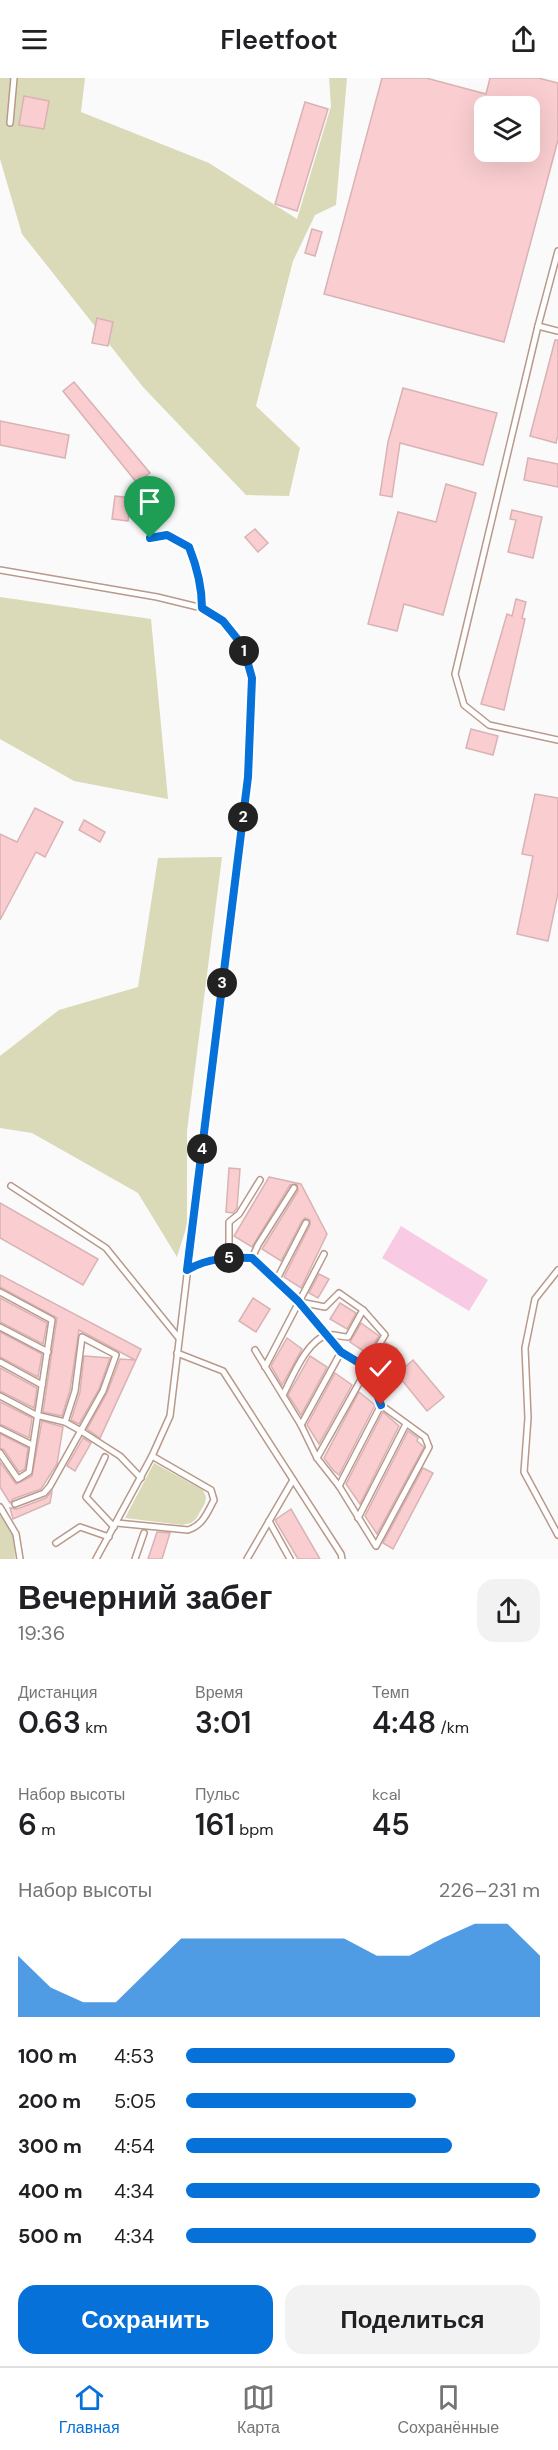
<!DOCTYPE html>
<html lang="ru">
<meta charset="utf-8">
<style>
:root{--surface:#fff;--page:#f2f2f2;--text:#202124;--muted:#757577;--line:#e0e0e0;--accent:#0671d9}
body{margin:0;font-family:"DM Sans",sans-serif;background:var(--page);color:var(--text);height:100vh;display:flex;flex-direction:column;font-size:22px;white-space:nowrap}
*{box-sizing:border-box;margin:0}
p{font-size:20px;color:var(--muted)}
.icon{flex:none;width:33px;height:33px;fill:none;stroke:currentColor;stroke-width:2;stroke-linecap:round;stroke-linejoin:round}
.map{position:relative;height:1481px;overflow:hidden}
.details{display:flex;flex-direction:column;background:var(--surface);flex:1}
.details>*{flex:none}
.tools{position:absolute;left:474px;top:18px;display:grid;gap:12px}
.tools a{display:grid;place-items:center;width:66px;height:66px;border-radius:12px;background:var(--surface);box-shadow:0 6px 24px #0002;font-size:30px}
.pin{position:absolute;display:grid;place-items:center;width:51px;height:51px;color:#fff;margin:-62px -26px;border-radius:50% 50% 50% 0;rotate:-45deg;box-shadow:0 0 6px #0007}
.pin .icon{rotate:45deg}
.km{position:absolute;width:30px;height:30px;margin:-15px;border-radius:50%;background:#222;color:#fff;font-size:16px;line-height:30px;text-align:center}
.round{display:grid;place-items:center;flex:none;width:63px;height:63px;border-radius:18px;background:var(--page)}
.head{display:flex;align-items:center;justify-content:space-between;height:102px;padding:0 18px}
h1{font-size:33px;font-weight:600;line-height:45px}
.figures{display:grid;grid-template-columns:repeat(3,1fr);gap:9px;height:102px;padding:6px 18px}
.figures div{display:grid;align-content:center}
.figures b{font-size:30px;font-weight:600}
.figures small{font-size:16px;font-weight:400}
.figures p{font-size:16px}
.chart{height:168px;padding:12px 18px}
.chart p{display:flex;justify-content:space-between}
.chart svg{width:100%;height:108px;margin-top:6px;fill:var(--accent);opacity:.7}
.cta{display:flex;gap:12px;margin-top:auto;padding:12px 18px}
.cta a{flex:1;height:69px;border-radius:18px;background:var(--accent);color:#fff;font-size:24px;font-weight:600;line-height:69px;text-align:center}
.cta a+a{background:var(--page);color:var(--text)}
ul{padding:0 18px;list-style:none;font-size:20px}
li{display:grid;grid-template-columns:96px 72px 1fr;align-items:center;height:45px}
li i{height:15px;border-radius:8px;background:var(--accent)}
header{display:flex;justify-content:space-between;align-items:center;height:78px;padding:0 18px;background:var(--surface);font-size:27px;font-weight:600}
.tabs{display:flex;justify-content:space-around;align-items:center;height:84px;border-top:2px solid var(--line);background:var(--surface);font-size:16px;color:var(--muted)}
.tabs a{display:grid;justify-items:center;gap:3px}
.tabs .active{color:var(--accent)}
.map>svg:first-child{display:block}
.green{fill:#dad9b8}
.water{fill:#f9cae3}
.building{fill:#faced0;stroke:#d9b2b4;stroke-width:1.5;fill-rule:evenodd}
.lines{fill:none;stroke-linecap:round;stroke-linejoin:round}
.service-casing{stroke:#b9998a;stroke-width:8}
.service{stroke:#fff;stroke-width:5}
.route-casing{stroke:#fff;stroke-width:12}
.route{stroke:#0671d9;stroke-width:8}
</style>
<header><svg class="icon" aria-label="menu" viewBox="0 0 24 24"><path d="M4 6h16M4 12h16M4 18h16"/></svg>Fleetfoot<svg class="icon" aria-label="share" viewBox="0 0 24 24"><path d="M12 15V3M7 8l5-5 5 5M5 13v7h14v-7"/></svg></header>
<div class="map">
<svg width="558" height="1481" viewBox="0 0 558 1481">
<rect width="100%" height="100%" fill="#fafafa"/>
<!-- green -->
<g class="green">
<path d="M 0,0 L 85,0 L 81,34 L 209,85 L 297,141 L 331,28 L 329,0 L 347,0 L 336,127 L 315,137 L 293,183 L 256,328 L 300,370 L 289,418 L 246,417 L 143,309 L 22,156 L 0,81 Z"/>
<path d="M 0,519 L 151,541 L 168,721 L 74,703 L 0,661 Z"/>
<path d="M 222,779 L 187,1053 L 187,1147 L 177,1179 L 138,1115 L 32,1055 L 0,1050 L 0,978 L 59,932 L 138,909 L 158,780 Z"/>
<path d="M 154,1385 L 203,1412 L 206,1419 L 205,1425 L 196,1441 L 191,1445 L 182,1447 L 125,1440 Z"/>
<path d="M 0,1435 L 13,1454 L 15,1481 L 0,1481 Z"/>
</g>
<!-- water -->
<path class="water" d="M 401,1148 L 488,1202 L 469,1233 L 382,1180 Z"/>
<!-- building -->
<g class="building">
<path d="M 382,0 L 426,0 L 486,16 L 490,0 L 538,0 L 558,5 L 558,62 L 504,264 L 324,216 ZM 484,28 L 530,28 L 530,74 L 484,74 Z"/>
<path d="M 24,18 L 49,23 L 44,51 L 19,47 Z"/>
<path d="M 305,24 L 328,31 L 297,133 L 275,126 Z"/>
<path d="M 312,151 L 322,154 L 315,178 L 305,175 Z"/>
<path d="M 97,240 L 113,244 L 108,268 L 92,265 Z"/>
<path d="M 555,262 L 558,262 L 558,357 L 556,365 L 530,358 Z"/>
<path d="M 74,304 L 150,395 L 137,405 L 63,313 Z"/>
<path d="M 403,310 L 497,335 L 483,387 L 400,365 L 392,419 L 380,417 L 388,364 Z"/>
<path d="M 0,343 L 69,357 L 65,380 L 0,367 Z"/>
<path d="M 528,380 L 558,386 L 558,409 L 524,402 Z"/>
<path d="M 446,406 L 476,415 L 443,537 L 404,526 L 397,553 L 368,546 L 398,434 L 436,444 Z"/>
<path d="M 115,418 L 131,420 L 128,443 L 112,441 Z"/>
<path d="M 512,432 L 542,439 L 533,480 L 508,474 L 516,442 L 510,441 Z"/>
<path d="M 255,451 L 268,465 L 258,474 L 245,459 Z"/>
<path d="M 516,521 L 526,524 L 522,540 L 525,541 L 504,632 L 481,626 L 507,536 L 512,538 Z"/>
<path d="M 471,651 L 498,658 L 493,677 L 466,670 Z"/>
<path d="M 535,716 L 558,720 L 558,815 L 548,863 L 517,856 L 533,778 L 522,776 Z"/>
<path d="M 35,730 L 63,744 L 45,779 L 36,774 L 0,842 L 0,756 L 17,764 Z"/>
<path d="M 84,742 L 105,754 L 100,764 L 79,752 Z"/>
<path d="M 229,1090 L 240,1091 L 237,1130 L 233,1135 L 226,1134 Z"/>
<path d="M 269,1099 L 301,1106 L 327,1156 L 301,1210 L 284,1199 L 310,1147 L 310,1142 L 305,1140 L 302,1143 L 281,1183 L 262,1171 L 298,1113 L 297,1106 L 290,1107 L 252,1169 L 234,1158 Z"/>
<path d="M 0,1125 L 98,1181 L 83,1207 L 0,1160 Z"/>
<path d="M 319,1196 L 329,1201 L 318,1220 L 309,1215 Z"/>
<path d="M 0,1197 L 141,1271 L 100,1360 L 87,1351 L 107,1315 L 120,1281 L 135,1282 L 79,1252 L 70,1312 L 62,1338 L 43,1334 L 57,1240 L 0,1209 Z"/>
<path d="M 0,1220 L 47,1245 L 43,1266 L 0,1244 Z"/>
<path d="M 253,1220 L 270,1231 L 256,1254 L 239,1243 Z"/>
<path d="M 340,1225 L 356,1235 L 347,1251 L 330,1241 Z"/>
<path d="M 361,1245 L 379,1258 L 368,1276 L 350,1264 Z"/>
<path d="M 0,1254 L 42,1276 L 38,1299 L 0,1279 Z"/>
<path d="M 287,1260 L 302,1271 L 282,1307 L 271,1288 Z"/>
<path d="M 386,1265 L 397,1271 L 385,1291 L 374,1284 Z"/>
<path d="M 84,1278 L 110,1280 L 99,1311 L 79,1346 L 71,1342 L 80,1314 Z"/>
<path d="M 310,1278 L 327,1289 L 301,1337 L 288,1317 Z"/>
<path d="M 413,1282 L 444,1319 L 427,1333 L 397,1296 Z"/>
<path d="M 0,1290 L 37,1310 L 34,1330 L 0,1313 Z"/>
<path d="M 335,1295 L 352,1307 L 319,1366 L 307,1347 Z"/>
<path d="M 359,1314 L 375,1327 L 339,1397 L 333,1392 L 324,1380 Z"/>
<path d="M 0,1324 L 32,1340 L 29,1360 L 0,1346 Z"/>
<path d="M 383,1334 L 399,1348 L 360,1426 L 346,1406 Z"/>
<path d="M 42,1343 L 63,1349 L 57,1386 L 41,1411 L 13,1421 L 10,1425 L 0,1409 L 0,1384 L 16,1406 L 32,1398 Z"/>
<path d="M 408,1353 L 418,1360 L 417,1363 L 424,1369 L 377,1456 L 365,1438 Z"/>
<path d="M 0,1356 L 28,1370 L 25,1391 L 19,1394 L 4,1372 L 0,1370 Z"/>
<path d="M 83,1360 L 91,1365 L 75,1393 L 67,1388 Z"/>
<path d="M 423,1390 L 433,1395 L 393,1471 L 383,1465 Z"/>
<path d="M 52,1413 L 50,1425 L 13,1441 L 10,1430 L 17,1431 L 46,1420 Z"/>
<path d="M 291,1431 L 320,1481 L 298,1481 L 275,1442 Z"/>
<path d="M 157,1454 L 170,1455 L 162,1481 L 148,1481 Z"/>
</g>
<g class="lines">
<!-- service casing -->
<g class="service-casing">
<g id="service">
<path d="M 10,45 L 14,0"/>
<path d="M 558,173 L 538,248 L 455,596 L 464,627 L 489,647 L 558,662"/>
<path d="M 538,248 L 558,253"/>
<path d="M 0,492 L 157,519 L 202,530"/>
<path d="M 11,1108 L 106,1170 L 178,1259"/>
<path d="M 229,1179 L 229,1144 L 239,1136 L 260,1102"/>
<path d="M 252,1180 L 258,1167 L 294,1110"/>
<path d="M 187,1192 L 202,1184 L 229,1179 L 252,1180 L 277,1201 L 298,1223 L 341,1274 L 361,1286 L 363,1298 L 375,1311 L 381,1327 L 425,1359 L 429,1369 L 376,1468 L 339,1408 L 317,1380 L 301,1347 L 255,1272"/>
<path d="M 558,1192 L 535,1221 L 525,1270 L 528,1340 L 524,1394 L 558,1457"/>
<path d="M 277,1201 L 306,1145"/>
<path d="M 0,1214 L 52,1242 L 29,1394 L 18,1401 L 0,1375"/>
<path d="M 300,1224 L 325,1229 L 339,1215 L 363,1232 L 385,1257 L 371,1280 L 361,1286"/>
<path d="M 0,1249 L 48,1274"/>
<path d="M 177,1275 L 223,1293 L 341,1476 L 342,1481"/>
<path d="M 0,1284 L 42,1307"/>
<path d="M 265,1289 L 324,1176"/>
<path d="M 283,1317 C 292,1300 307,1261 328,1257 C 334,1256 342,1259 348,1259 L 363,1232"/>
<path d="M 0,1318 L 36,1337 L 65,1344 L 81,1353 L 120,1378 L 141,1400"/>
<path d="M 301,1347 L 341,1274"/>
<path d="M 0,1351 L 32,1367"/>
<path d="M 105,1379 L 86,1419 L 114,1449"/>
<path d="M 317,1380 L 363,1298"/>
<path d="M 339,1408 L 381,1327"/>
<path d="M 15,1426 L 44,1415 L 50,1408 L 103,1313 L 116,1277 L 82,1259 L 75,1313 L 65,1344"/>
<path d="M 0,1429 L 16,1456 L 20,1481"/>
<path d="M 358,1440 L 406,1346"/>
<path d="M 269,1443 L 290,1481"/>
<path d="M 117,1445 L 188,1452 C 203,1447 207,1435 214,1422 L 211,1412 L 152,1378"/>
<path d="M 56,1465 L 80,1449 L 109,1459"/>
<path d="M 96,1481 L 152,1378 L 170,1338 L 247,699 C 250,650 265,578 222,542 C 216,537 209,534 202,530 L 202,509 L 189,469 L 167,457 L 150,460"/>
<path d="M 135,1481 L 144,1455"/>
<path d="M 247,1481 L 293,1402"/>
</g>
</g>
<!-- service -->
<use href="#service" class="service"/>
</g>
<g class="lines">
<!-- route casing -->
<g class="route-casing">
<path id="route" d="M 150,460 L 167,457 L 189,469 C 197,489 202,507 202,530 L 223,543 L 243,568 L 252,600 L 248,699 L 187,1192 C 208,1180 228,1179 252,1180 L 298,1223 L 341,1274 L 361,1286 L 363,1298 L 375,1311 L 381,1327"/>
</g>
<!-- route -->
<use href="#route" class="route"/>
</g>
</svg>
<div class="tools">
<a><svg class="icon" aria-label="layers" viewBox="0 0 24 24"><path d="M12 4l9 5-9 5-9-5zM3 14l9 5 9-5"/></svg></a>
</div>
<div class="pin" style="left:150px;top:460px;background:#1e9e55"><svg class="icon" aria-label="arrive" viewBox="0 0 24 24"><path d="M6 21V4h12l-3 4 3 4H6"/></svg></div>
<div class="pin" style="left:381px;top:1327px;background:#d93025"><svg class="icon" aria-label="check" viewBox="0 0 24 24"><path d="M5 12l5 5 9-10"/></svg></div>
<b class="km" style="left:244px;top:573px">1</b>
<b class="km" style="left:243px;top:739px">2</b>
<b class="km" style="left:222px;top:905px">3</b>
<b class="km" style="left:202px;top:1071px">4</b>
<b class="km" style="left:229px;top:1180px">5</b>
</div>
<section class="details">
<div class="head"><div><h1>Вечерний забег</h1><p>19:36</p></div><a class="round"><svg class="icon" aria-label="share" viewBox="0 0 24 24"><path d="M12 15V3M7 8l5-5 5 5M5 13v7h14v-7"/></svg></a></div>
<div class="figures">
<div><p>Дистанция</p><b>0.63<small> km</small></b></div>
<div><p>Время</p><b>3:01</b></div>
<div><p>Темп</p><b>4:48<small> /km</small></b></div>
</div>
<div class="figures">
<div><p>Набор высоты</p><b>6<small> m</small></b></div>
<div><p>Пульс</p><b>161<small> bpm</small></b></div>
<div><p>kcal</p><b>45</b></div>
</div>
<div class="chart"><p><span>Набор высоты</span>226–231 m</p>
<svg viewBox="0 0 160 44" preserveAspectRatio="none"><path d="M0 44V19L10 32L20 38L30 38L40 25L50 12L60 12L70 12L80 12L90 12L100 12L110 19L120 19L130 12L140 6L150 6L160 19V44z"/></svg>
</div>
<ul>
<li><b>100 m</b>4:53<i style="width:76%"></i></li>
<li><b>200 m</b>5:05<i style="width:65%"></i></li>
<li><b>300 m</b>4:54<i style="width:75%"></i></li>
<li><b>400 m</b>4:34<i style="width:100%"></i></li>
<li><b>500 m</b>4:34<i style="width:99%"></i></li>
</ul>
<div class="cta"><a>Сохранить</a><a>Поделиться</a></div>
</section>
<nav class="tabs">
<a class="active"><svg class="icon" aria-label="home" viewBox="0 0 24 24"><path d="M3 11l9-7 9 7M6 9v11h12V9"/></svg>Главная</a>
<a><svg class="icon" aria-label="map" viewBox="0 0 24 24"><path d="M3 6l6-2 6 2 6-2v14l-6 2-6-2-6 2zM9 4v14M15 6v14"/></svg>Карта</a>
<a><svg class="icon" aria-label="saved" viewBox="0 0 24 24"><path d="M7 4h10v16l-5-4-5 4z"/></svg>Сохранённые</a>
</nav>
